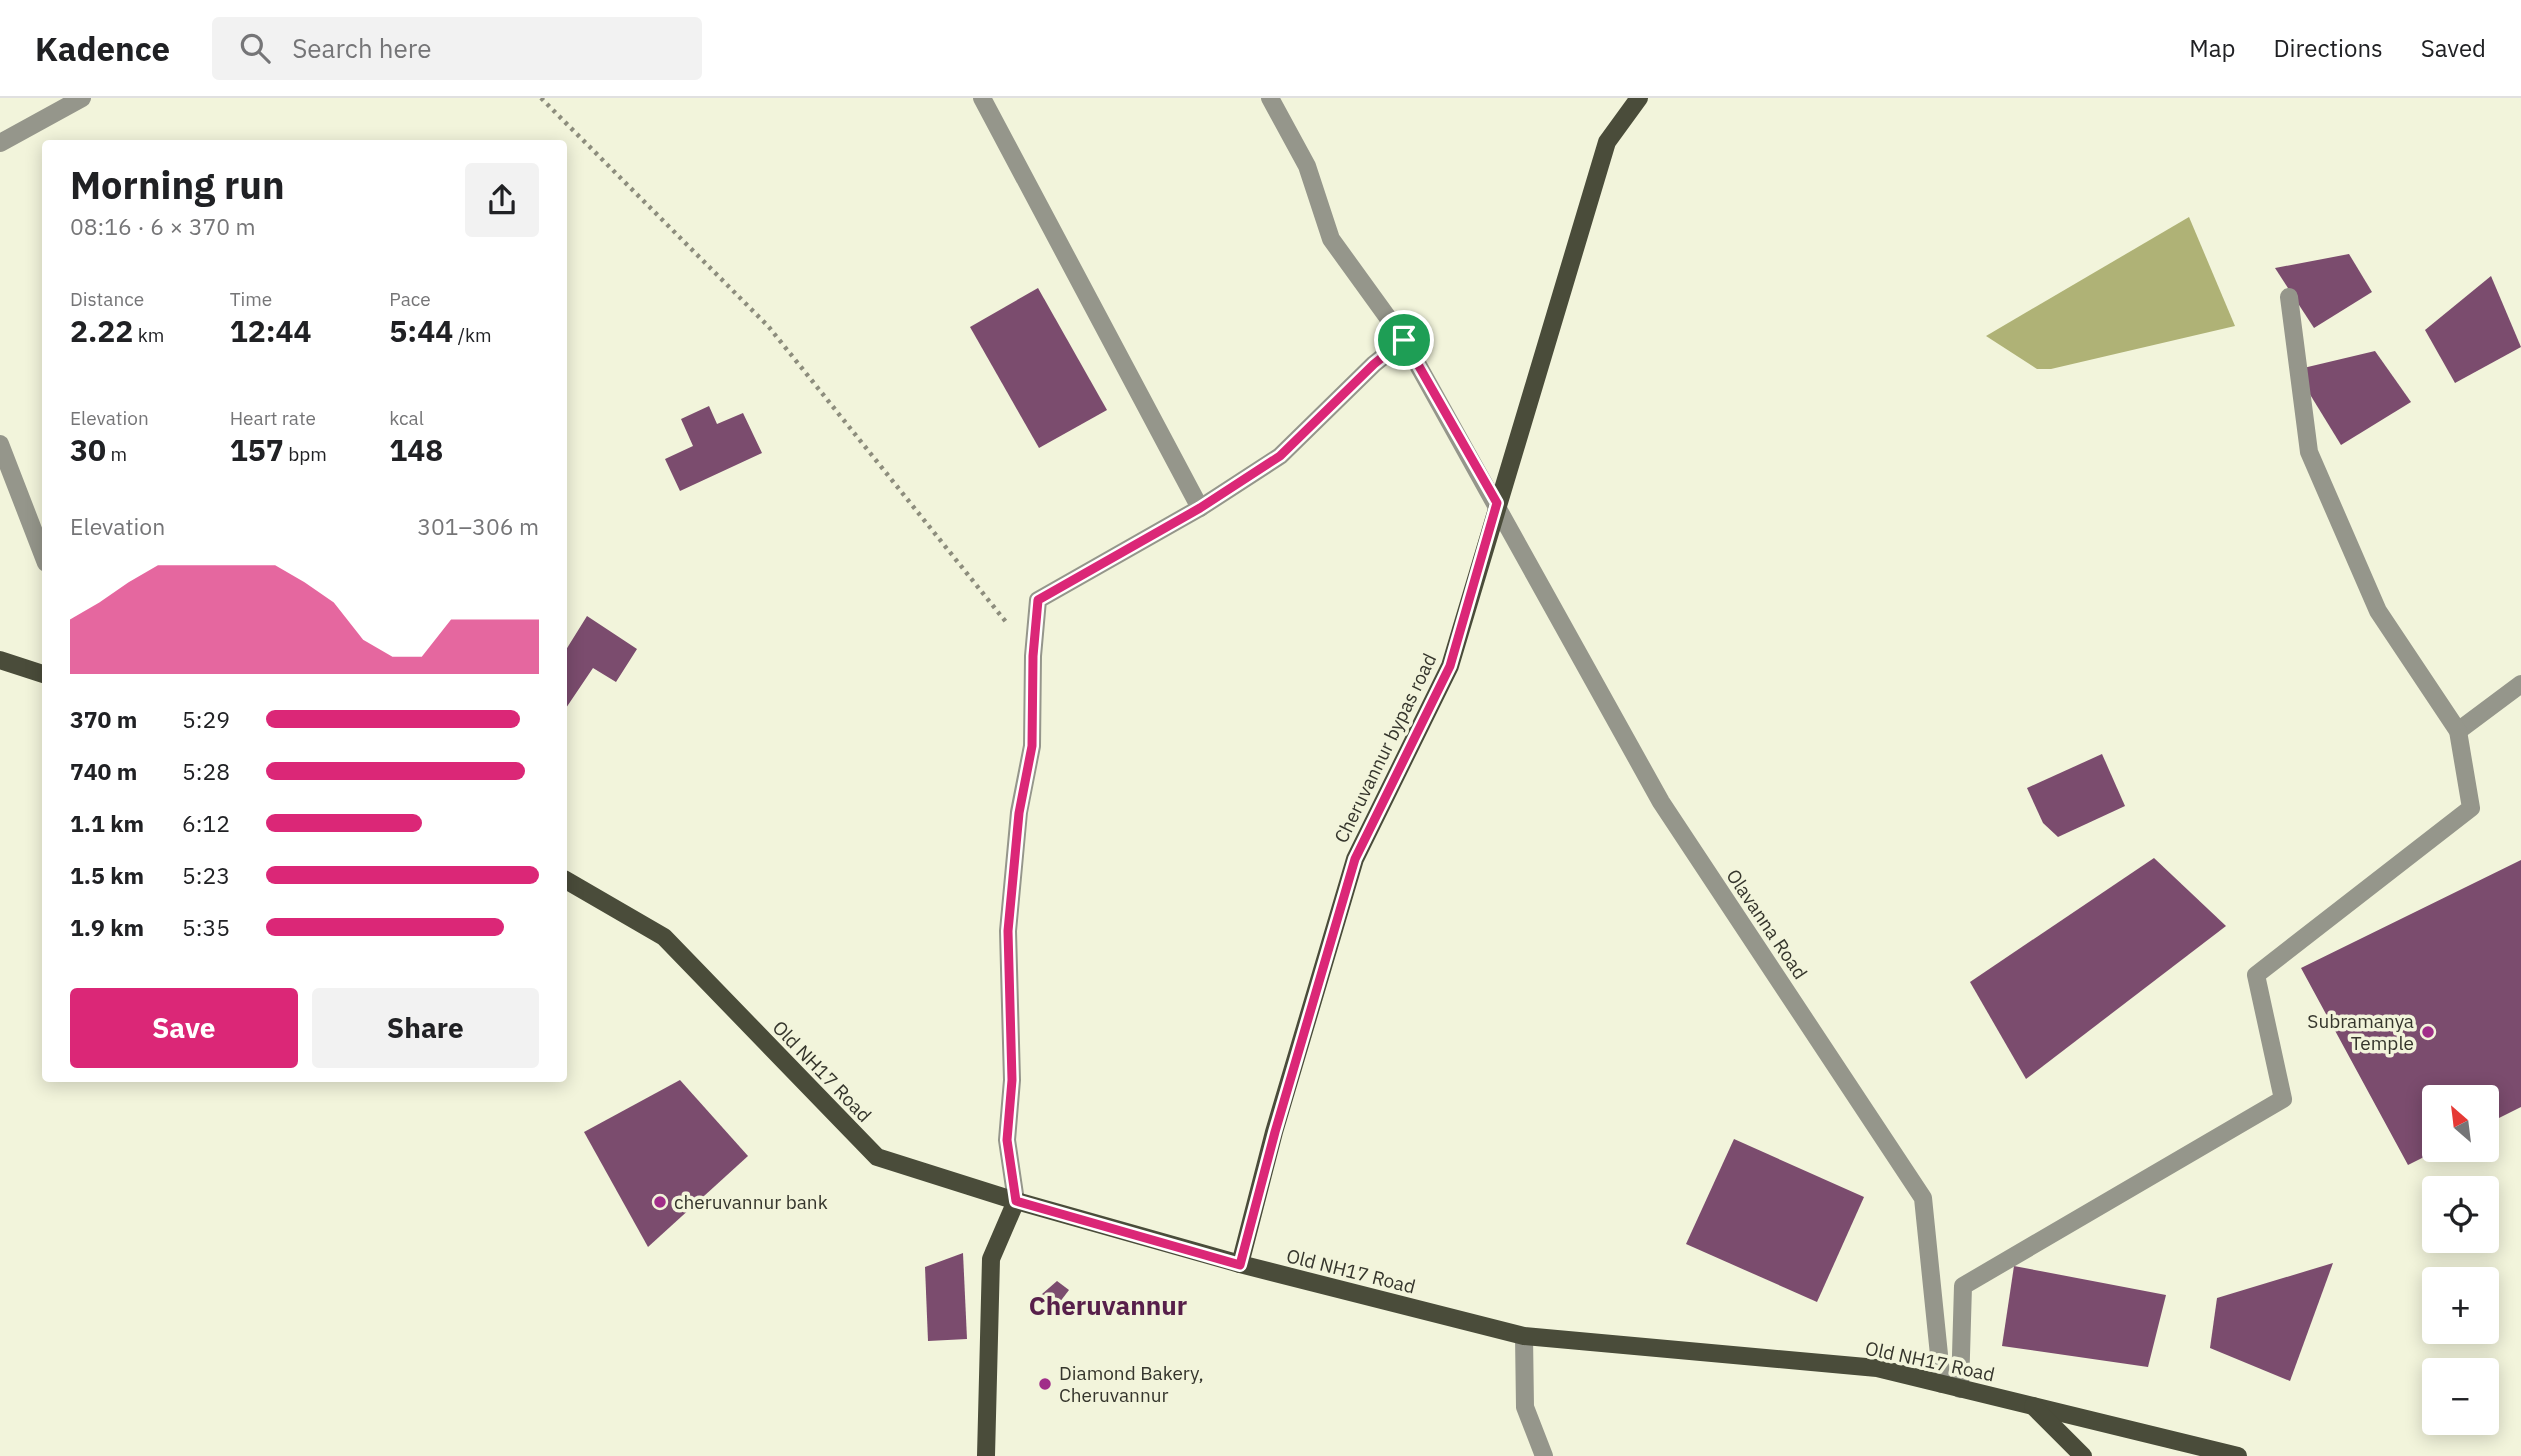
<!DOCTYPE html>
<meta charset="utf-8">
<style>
:root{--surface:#fff;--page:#f2f2f2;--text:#202124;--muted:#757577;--line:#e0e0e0;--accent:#db2777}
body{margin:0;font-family:"IBM Plex Sans",sans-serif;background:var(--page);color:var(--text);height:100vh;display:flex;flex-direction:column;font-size:26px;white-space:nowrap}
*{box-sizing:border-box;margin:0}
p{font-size:23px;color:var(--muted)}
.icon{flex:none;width:38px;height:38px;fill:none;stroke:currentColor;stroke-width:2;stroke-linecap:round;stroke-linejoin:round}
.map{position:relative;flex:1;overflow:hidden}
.sheet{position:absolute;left:42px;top:42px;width:525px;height:942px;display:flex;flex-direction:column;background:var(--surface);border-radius:7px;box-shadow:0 4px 18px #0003}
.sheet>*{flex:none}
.needle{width:46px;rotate:332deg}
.fabs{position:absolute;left:2422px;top:987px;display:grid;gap:14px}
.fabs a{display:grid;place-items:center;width:77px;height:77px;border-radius:7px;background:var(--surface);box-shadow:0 4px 18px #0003;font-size:35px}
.pin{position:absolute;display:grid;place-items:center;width:60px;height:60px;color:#fff;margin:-30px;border:4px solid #fff;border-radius:50%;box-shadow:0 2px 7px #0007}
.round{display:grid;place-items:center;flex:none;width:74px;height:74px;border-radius:7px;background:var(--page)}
.headline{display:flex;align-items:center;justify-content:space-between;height:119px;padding:0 28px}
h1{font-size:38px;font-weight:700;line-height:52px}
.figures{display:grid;grid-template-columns:repeat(3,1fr);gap:10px;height:119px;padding:7px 28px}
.figures div{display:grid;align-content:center}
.figures b{font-size:30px;font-weight:700}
.figures small{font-size:19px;font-weight:400}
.figures p{font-size:19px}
.chart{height:196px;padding:14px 28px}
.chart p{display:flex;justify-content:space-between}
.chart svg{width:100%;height:126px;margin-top:7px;fill:var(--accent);opacity:.7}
.cta{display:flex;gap:14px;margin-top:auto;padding:14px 28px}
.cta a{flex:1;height:80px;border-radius:7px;background:var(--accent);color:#fff;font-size:28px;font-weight:700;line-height:80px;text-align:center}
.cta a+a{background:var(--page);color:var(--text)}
ul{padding:0 28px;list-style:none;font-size:23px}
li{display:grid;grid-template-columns:112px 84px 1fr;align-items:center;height:52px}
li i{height:18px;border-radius:9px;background:var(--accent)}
header{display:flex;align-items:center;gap:42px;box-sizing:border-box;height:98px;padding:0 35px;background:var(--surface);border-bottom:2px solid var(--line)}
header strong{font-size:33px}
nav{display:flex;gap:38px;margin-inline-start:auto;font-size:24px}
.search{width:490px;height:63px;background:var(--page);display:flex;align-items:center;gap:18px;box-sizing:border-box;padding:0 24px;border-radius:7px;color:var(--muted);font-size:26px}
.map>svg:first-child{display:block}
.water{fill:#afb276}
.building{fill:#7b4c6e}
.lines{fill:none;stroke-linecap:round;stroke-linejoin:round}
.path{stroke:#8d8d7d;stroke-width:4.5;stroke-dasharray:3.5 5;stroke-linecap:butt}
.minor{stroke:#95968b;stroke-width:18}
.major{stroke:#4a4c3a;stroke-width:18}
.route-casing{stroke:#fff;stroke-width:14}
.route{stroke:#db2777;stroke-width:9}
.poi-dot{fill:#a02d89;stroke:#f2f4db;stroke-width:2.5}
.labels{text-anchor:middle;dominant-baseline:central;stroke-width:7;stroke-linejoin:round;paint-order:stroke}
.street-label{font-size:19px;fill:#35352c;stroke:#f2f4db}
.poi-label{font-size:19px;fill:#35352c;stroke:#f2f4db;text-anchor:start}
.district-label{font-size:26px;font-weight:bold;fill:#571f4a;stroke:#f2f4db}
</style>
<header>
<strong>Kadence</strong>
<div class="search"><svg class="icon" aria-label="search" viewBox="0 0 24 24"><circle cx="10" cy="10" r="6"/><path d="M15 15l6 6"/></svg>Search here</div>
<nav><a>Map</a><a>Directions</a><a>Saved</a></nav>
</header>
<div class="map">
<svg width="2521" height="1358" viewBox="0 0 2521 1358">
<rect width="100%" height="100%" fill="#f2f4db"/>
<!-- water -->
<path class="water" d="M 2189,119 L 2235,228 L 2051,271 L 2037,271 L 1986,238 Z"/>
<!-- building -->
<g class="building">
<path d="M 2349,156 L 2372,194 L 2314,230 L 2275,170 Z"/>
<path d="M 2491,178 L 2521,249 L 2455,285 L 2425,232 Z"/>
<path d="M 1038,190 L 1107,312 L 1039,350 L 970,229 Z"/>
<path d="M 2375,253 L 2411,304 L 2341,347 L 2295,272 Z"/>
<path d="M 709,308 L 717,326 L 743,315 L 762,355 L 680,393 L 665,361 L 693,348 L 681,321 Z"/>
<path d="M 587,518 L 637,551 L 616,584 L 593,570 L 566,610 L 564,608 L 564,555 Z"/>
<path d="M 2102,656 L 2125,708 L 2058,739 L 2043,725 L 2027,690 Z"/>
<path d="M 2154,760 L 2226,828 L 2026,981 L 1970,884 Z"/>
<path d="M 2521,762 L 2521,1009 L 2487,1026 L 2487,999 L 2434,999 L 2434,1054 L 2408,1067 L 2301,870 Z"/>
<path d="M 680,982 L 748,1058 L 648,1149 L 584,1034 Z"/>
<path d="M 1734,1041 L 1864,1099 L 1817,1204 L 1686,1146 Z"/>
<path d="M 963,1155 L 967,1241 L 928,1243 L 925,1169 Z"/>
<path d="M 2333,1165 L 2290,1283 L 2210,1250 L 2217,1200 Z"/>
<path d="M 2014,1168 L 2166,1197 L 2148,1269 L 2002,1248 Z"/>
<path d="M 1057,1183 L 1069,1192 L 1056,1209 L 1034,1203 Z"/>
</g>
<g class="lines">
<!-- path -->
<path class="path" d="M 541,0 L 768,228 L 1006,524"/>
<!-- minor -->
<g class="minor">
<path d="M 982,0 L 1200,410"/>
<path d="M 0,45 L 82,0"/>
<path d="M 1404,242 L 1661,704 L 1923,1100 L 1942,1286"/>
<path d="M 0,346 L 46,465"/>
<path d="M 2458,633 L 2521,586"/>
<path d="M 1016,1103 L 1007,1042 L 1012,982 L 1008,833 L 1019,714 L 1032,648 L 1033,558 L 1038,502 L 1200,410 L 1280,358 L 1374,266 L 1404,242 L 1331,141 L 1307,68 L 1270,0"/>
<path d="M 1524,1238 L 1525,1309 L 1544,1358"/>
<path d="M 1960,1291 L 1963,1188 L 2283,1001 L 2256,877 L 2471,710 L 2458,633 L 2378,513 L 2309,354 L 2289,199"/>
</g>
<!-- major -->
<g class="major">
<path d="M 0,562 L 46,577"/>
<path d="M 564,781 L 664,839 L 877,1059 L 1016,1103 L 1240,1166 L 1524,1238 L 1877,1270 L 2238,1358"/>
<path d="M 1240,1166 L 1274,1034 L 1355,761 L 1450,568 L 1607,44 L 1639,0"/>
<path d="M 2033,1308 L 2083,1358"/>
<path d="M 986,1358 L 991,1161 L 1016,1103"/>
</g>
</g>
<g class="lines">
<!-- route casing -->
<g class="route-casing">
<path id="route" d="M 1404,242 L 1497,405 L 1450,568 L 1355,761 L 1275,1034 L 1240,1167 L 1016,1103 L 1007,1042 L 1012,982 L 1008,833 L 1019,715 L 1032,648 L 1033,558 L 1038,502 L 1200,410 L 1280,358 L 1374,266 Z"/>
</g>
<!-- route -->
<use href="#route" class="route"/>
</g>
<!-- markers -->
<g class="poi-dot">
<circle cx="2428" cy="934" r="7"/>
<circle cx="660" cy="1104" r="7"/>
<circle cx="1045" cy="1286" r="7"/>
</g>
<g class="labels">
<!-- street labels -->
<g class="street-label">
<text transform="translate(1385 650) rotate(-64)">Cheruvannur bypas road</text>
<text transform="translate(1767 826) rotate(56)">Olavanna Road</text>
<text transform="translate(822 973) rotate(46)">Old NH17 Road</text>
<text transform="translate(1351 1173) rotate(14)">Old NH17 Road</text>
<text transform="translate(1930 1263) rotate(12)">Old NH17 Road</text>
</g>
<!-- poi labels -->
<g class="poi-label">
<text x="2414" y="923" text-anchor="end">Subramanya<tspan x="2414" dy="22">Temple</tspan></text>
<text x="674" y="1104">cheruvannur bank</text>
<text x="1059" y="1275">Diamond Bakery,<tspan x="1059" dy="22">Cheruvannur</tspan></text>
</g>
<!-- district labels -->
<g class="district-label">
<text x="1108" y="1207">Cheruvannur</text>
</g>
</g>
</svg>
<div class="fabs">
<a><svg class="needle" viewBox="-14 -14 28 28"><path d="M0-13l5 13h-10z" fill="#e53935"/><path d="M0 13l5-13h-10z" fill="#757577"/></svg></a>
<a><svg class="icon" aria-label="locate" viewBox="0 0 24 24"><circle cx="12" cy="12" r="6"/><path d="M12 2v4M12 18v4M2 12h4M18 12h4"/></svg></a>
<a>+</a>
<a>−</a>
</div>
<div class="pin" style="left:1404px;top:242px;background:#1e9e55"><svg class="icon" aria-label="arrive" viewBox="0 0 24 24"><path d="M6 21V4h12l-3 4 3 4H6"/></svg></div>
<section class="sheet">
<div class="headline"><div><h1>Morning run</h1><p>08:16 · 6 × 370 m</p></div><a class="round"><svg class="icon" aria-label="share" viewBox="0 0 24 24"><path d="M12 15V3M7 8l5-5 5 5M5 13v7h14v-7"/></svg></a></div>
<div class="figures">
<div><p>Distance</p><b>2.22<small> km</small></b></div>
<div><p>Time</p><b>12:44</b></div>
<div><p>Pace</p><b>5:44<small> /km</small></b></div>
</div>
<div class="figures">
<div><p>Elevation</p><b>30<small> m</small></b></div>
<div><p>Heart rate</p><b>157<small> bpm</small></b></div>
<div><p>kcal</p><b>148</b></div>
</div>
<div class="chart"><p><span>Elevation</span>301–306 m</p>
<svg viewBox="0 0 160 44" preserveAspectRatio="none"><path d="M0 44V25L10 19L20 12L30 6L40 6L50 6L60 6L70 6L80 12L90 19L100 32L110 38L120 38L130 25L140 25L150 25L160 25V44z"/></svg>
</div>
<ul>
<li><b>370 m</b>5:29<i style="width:93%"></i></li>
<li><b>740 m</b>5:28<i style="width:95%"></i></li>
<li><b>1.1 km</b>6:12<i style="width:57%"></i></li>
<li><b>1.5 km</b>5:23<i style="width:100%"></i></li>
<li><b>1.9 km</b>5:35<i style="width:87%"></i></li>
</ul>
<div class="cta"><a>Save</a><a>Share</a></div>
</section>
</div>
